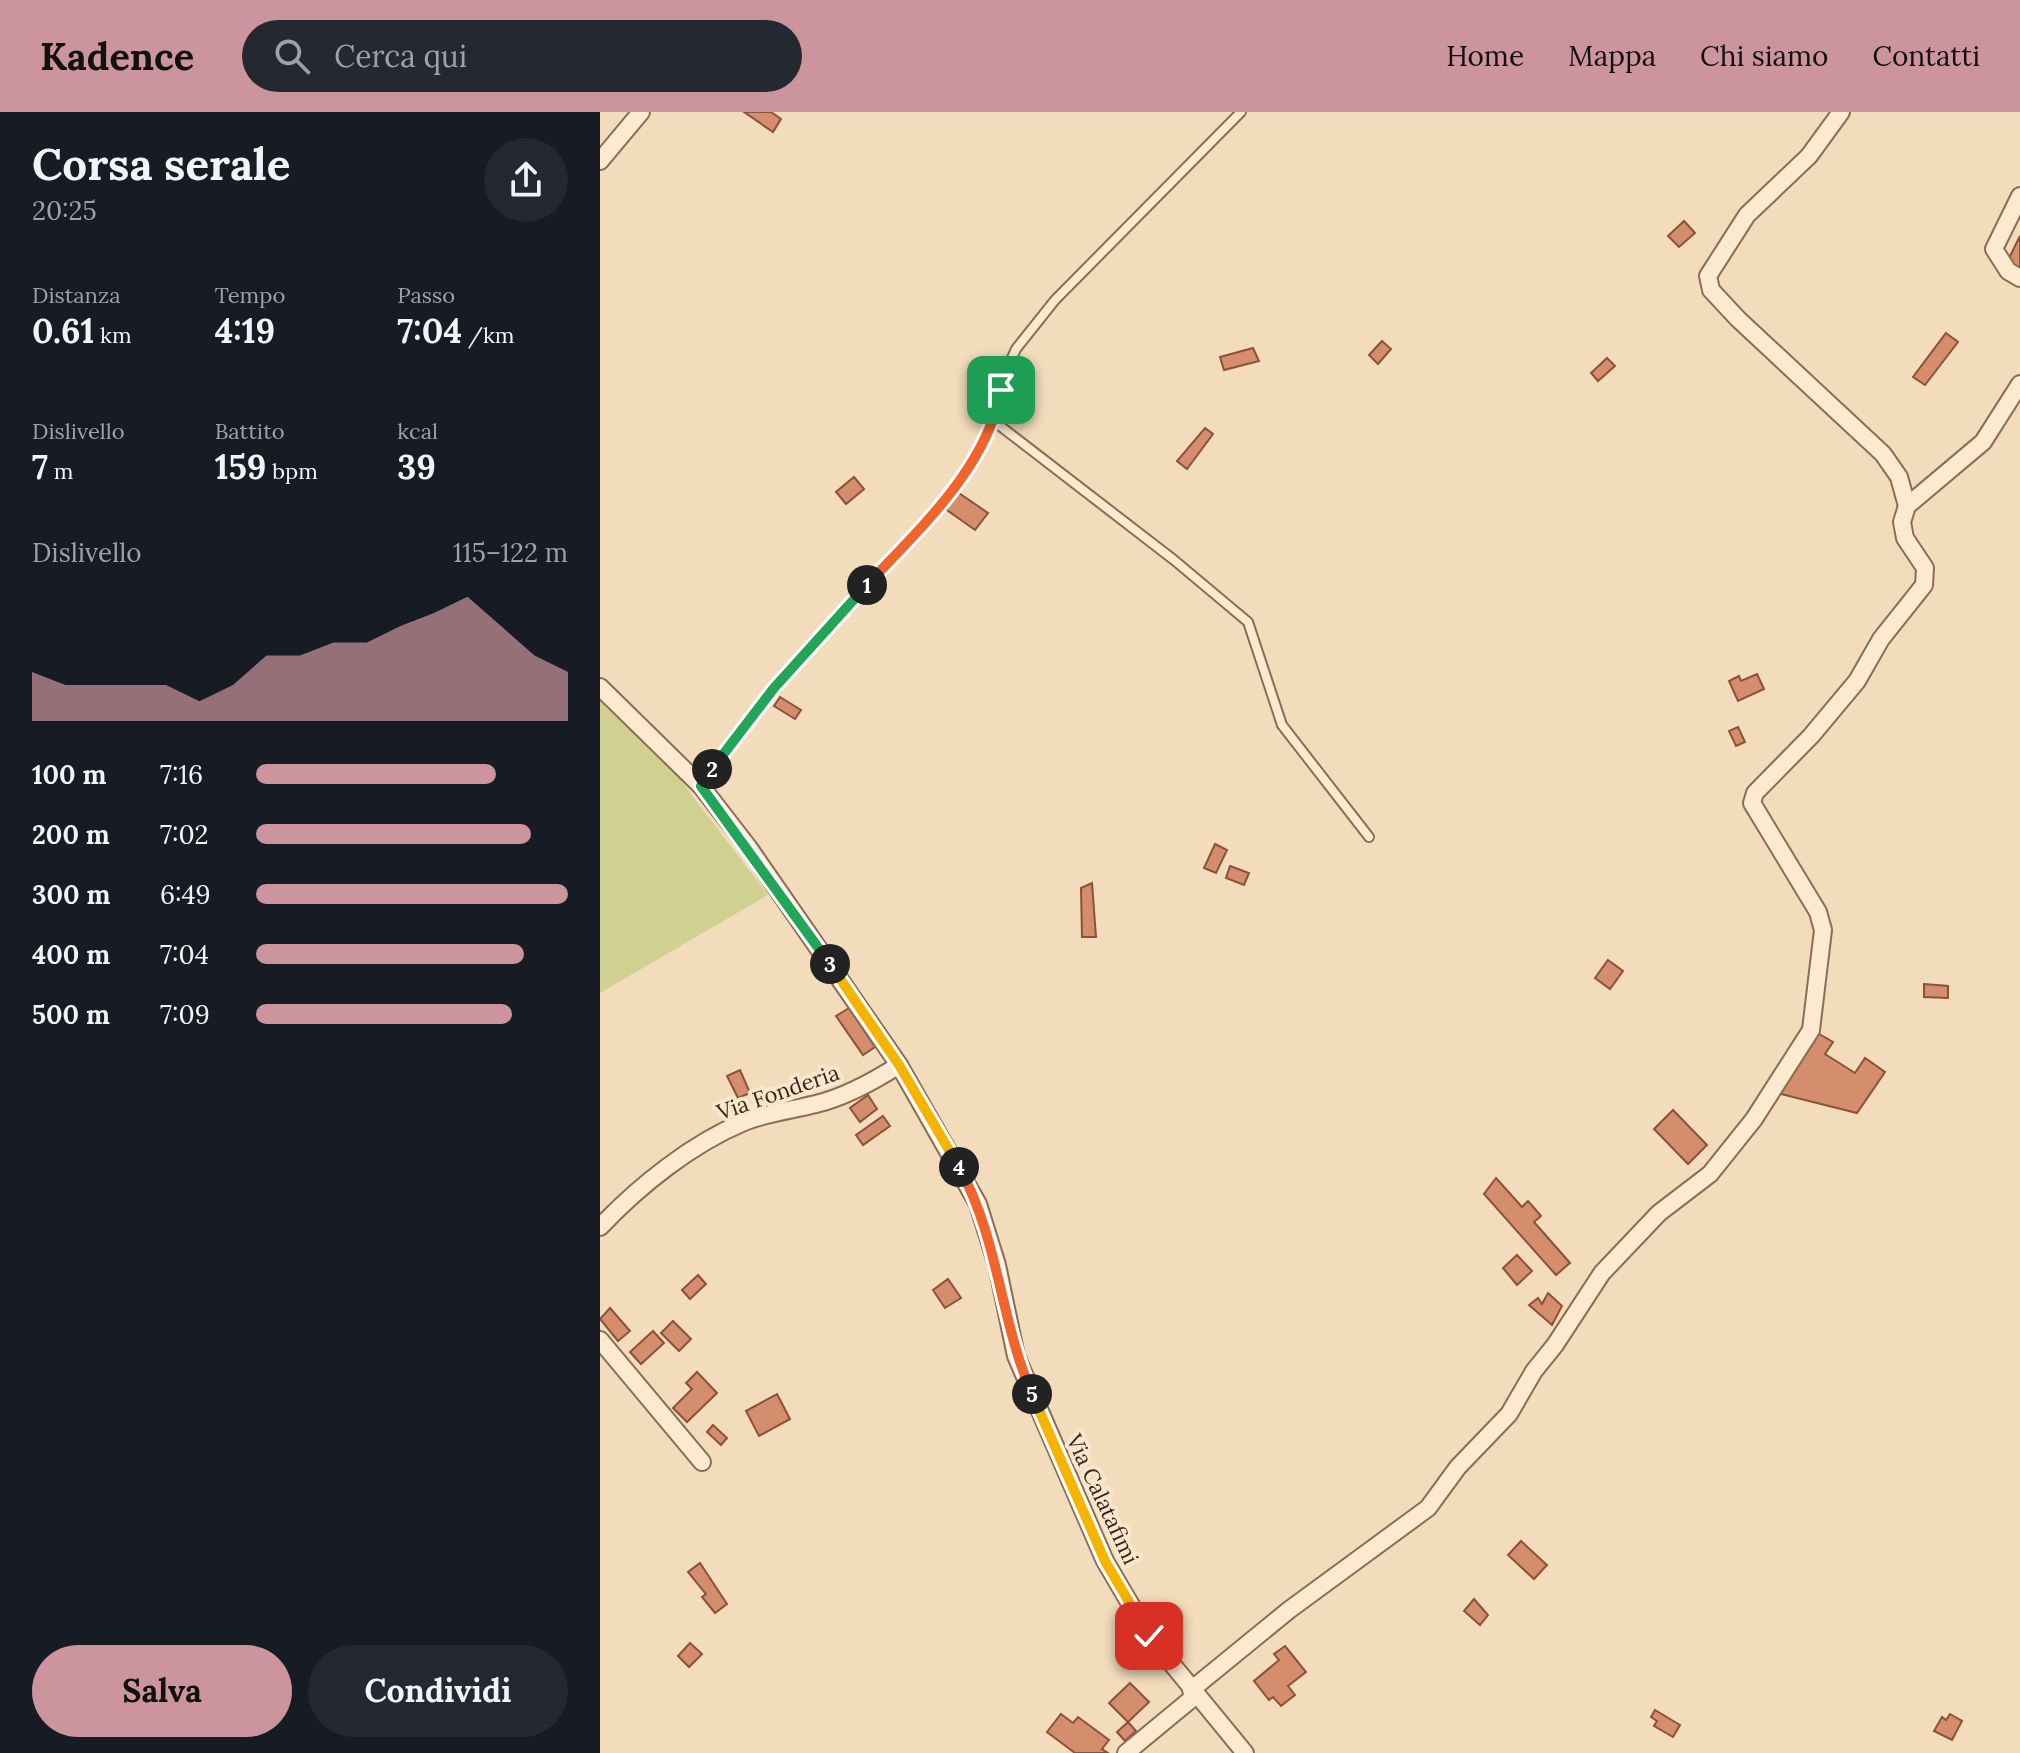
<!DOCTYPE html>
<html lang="it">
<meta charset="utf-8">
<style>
:root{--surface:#171b24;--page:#242831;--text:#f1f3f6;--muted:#9ea1a6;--accent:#cc949c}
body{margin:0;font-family:Lora,serif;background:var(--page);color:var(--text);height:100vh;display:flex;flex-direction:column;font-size:30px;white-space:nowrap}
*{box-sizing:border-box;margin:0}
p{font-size:26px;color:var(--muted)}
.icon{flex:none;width:44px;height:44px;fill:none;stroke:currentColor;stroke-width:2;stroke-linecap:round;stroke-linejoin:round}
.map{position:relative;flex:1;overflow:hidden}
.panel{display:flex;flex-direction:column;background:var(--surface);width:600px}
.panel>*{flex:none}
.pin{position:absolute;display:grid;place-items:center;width:68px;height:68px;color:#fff;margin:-34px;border-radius:16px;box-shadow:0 4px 12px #0006}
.km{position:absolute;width:40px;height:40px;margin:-20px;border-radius:50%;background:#222;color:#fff;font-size:22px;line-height:40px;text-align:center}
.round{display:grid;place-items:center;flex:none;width:84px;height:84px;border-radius:42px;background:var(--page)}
.headline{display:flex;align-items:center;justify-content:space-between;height:136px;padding:0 32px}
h1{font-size:44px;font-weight:700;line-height:60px}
.figures{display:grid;grid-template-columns:repeat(3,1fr);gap:12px;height:136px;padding:8px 32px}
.figures div{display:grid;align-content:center}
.figures b{font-size:34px;font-weight:700}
.figures small{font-size:22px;font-weight:400}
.figures p{font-size:22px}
.chart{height:224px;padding:16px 32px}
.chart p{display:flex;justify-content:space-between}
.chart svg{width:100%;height:144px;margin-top:8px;fill:var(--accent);opacity:.7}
.cta{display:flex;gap:16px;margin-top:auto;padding:16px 32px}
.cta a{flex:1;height:92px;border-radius:48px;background:var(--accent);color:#111;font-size:32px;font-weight:700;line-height:92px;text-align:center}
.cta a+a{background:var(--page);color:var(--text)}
ul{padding:0 32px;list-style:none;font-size:26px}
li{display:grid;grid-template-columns:128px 96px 1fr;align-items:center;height:60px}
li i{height:20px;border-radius:10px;background:var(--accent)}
header{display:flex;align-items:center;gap:48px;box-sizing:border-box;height:112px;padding:0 40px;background:var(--accent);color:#111}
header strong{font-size:38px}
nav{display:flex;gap:44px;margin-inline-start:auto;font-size:28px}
.search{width:560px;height:72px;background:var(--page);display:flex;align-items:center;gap:20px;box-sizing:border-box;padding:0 28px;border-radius:44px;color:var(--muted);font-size:30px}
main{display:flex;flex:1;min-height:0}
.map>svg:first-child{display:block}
.green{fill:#d0d090}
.building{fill:#d48e6e;stroke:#8c5138;stroke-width:2}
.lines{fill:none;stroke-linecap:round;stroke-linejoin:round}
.lane-casing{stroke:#8b6c54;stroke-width:12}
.street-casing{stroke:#8b6c54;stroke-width:20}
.lane{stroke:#fcead0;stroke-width:8}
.street{stroke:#fcead0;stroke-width:16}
.split-1-casing{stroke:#fff;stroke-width:16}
.split-2-casing{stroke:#fff;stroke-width:16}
.split-3-casing{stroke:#fff;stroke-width:16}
.split-4-casing{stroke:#fff;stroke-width:16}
.split-5-casing{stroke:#fff;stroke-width:16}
.split-6-casing{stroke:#fff;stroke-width:16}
.split-1{stroke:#f0652b;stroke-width:10}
.split-2{stroke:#22a559;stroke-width:10}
.split-3{stroke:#22a559;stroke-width:10}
.split-4{stroke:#f5b400;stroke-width:10}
.split-5{stroke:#f0652b;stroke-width:10}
.split-6{stroke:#f5b400;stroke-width:10}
.labels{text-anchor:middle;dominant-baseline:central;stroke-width:8;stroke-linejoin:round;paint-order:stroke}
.street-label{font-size:22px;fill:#39261a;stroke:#f8e7cd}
</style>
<header>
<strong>Kadence</strong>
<div class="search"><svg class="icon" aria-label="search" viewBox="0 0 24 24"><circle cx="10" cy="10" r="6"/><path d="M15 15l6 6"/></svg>Cerca qui</div>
<nav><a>Home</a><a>Mappa</a><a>Chi siamo</a><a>Contatti</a></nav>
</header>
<main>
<section class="panel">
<div class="headline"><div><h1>Corsa serale</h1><p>20:25</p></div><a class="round"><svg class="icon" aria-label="share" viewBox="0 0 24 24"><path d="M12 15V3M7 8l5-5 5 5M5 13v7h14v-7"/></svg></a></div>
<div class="figures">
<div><p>Distanza</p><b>0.61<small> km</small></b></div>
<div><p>Tempo</p><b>4:19</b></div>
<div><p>Passo</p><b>7:04<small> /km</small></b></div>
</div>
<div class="figures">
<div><p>Dislivello</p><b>7<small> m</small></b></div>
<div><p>Battito</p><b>159<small> bpm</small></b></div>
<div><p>kcal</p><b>39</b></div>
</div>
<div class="chart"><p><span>Dislivello</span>115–122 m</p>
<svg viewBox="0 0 160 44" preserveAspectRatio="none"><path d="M0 44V29L10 33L20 33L30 33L40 33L50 38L60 33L70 24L80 24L90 20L100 20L110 15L120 11L130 6L140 15L150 24L160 29V44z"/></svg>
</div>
<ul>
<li><b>100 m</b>7:16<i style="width:77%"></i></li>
<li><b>200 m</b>7:02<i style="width:88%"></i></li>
<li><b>300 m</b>6:49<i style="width:100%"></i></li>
<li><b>400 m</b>7:04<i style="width:86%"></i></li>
<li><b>500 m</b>7:09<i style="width:82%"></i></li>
</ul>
<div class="cta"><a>Salva</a><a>Condividi</a></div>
</section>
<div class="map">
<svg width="1420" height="1641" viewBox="0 0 1420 1641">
<rect width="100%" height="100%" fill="#f2dcbc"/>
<!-- green -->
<path class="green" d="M 0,583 L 60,641 L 168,783 L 0,881 Z"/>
<!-- building -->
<g class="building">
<path d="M 144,0 L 171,0 L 181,7 L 173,20 Z"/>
<path d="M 1084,109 L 1095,121 L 1079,135 L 1068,124 Z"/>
<path d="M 1420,124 L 1420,156 L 1407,150 Z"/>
<path d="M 1346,221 L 1358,230 L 1325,273 L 1313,265 Z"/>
<path d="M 782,229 L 791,237 L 778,252 L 769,243 Z"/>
<path d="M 653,236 L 659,249 L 624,258 L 620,245 Z"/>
<path d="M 1007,246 L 1015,254 L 998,269 L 991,261 Z"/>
<path d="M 605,316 L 613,322 L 587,357 L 577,349 Z"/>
<path d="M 254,365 L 264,377 L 246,392 L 236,380 Z"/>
<path d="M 356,379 L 388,401 L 375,418 L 344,396 Z"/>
<path d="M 1157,562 L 1164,577 L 1138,589 L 1129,569 L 1139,564 L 1141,569 Z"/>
<path d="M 180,585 L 201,598 L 195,607 L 174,594 Z"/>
<path d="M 1138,615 L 1145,630 L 1136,634 L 1129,619 Z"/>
<path d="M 615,732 L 627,738 L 616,761 L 604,756 Z"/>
<path d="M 630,754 L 649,761 L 644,773 L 626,766 Z"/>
<path d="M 492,771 L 496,825 L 482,825 L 481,776 Z"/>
<path d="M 1008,848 L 1023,859 L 1010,877 L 995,866 Z"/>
<path d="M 1324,872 L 1348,874 L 1348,886 L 1324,885 Z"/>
<path d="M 249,896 L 275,935 L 263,943 L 236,904 Z"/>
<path d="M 1214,919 L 1233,930 L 1225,942 L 1255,961 L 1265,946 L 1285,960 L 1257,1001 L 1177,981 Z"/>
<path d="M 140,958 L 150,981 L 138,986 L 127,964 Z"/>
<path d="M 268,983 L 277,997 L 260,1010 L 250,996 Z"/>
<path d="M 1073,998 L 1107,1033 L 1088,1052 L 1054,1017 Z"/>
<path d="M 283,1004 L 290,1014 L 263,1033 L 256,1023 Z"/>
<path d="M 896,1066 L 922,1095 L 928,1089 L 941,1104 L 934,1110 L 970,1151 L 956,1163 L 884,1082 Z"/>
<path d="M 917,1143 L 932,1159 L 917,1173 L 903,1156 Z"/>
<path d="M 98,1163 L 106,1172 L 90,1187 L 82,1178 Z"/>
<path d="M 348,1167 L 361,1186 L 345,1196 L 333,1178 Z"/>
<path d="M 948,1181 L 962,1194 L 952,1213 L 929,1193 L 938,1186 L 942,1192 Z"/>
<path d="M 10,1196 L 30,1219 L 18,1229 L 0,1207 Z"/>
<path d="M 73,1209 L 91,1227 L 79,1239 L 61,1221 Z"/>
<path d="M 53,1219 L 64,1231 L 41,1252 L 30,1240 Z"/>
<path d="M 97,1260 L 117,1281 L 87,1310 L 73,1296 L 92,1277 L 86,1271 Z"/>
<path d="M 177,1282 L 190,1307 L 159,1324 L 146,1299 Z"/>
<path d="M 113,1313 L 127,1326 L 121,1333 L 107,1320 Z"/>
<path d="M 921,1429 L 947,1453 L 934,1467 L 908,1443 Z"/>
<path d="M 100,1451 L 127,1492 L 115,1501 L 102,1485 L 106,1482 L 88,1460 Z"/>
<path d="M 874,1487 L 888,1503 L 880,1513 L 864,1499 Z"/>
<path d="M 90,1531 L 102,1542 L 89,1555 L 78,1544 Z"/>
<path d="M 685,1534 L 706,1560 L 688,1574 L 695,1583 L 681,1594 L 673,1585 L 669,1588 L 654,1569 L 679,1548 L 674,1542 Z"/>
<path d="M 530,1571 L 549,1590 L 528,1610 L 509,1591 Z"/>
<path d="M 1055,1598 L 1080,1613 L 1073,1625 L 1054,1614 L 1057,1609 L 1051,1605 Z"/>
<path d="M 461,1602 L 473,1611 L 478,1605 L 509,1628 L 502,1637 L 508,1641 L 475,1641 L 447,1620 Z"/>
<path d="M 1350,1602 L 1362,1609 L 1352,1628 L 1334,1619 L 1342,1605 L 1346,1608 Z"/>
<path d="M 528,1610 L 536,1619 L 525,1629 L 517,1620 Z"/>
</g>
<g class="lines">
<!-- lane casing -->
<g class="lane-casing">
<g id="lane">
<path d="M 395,310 L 574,448 L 648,510 L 682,613 L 769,725"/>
<path d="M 101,673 L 174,576 L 349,383 L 395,310 L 407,257 L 416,237 L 455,188 L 641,0"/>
</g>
</g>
<!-- street casing -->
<g class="street-casing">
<g id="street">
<path d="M 1241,0 L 1209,44 L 1147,103 L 1108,164 L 1111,178 L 1138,207 L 1283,342 L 1299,365 L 1307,394"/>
<path d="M 0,49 L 41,0"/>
<path d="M 1420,84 L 1394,137 L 1408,159 L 1420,166"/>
<path d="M 0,575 L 101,674 L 149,736 L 299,953 L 378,1092 L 397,1153 L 416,1244 L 505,1449 L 549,1524 L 645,1641"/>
<path d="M 0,1115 C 39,1074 91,1032 144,1010 C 166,1001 192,998 216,992 C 245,985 274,969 299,953"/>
<path d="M 0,1228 L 102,1350"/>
<path d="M 591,1578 L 689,1498 L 828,1396 L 858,1355 L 909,1302 L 934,1259 L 955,1233 L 1002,1161 L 1059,1101 L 1110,1062 L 1154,1007 L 1211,918 L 1223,818 L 1218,800 L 1152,691 L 1155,681 L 1211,624 L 1257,569 L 1281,527 L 1324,473 L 1325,456 L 1305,426 L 1302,410 L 1307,394 L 1383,330 L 1420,272"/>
<path d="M 526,1641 L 595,1584"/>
</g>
</g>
<!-- lane -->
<use href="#lane" class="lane"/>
<!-- street -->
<use href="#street" class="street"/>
</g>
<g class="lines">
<!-- split-1 casing -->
<g class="split-1-casing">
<path id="split-1" d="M 267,473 C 319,417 387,356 401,278"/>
</g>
<!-- split-2 casing -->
<g class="split-2-casing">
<path id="split-2" d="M 112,657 L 174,576 L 267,473"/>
</g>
<!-- split-3 casing -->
<g class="split-3-casing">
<path id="split-3" d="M 112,657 L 101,674 L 230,852"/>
</g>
<!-- split-4 casing -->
<g class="split-4-casing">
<path id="split-4" d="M 230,852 L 299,953 L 359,1055"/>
</g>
<!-- split-5 casing -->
<g class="split-5-casing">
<path id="split-5" d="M 359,1055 C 399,1127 400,1208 432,1282"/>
</g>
<!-- split-6 casing -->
<g class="split-6-casing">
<path id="split-6" d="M 432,1282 L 505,1449 L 549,1524"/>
</g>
<!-- split-1 -->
<use href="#split-1" class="split-1"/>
<!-- split-2 -->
<use href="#split-2" class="split-2"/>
<!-- split-3 -->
<use href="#split-3" class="split-3"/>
<!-- split-4 -->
<use href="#split-4" class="split-4"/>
<!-- split-5 -->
<use href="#split-5" class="split-5"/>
<!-- split-6 -->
<use href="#split-6" class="split-6"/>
</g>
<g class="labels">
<!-- street labels -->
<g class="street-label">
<text transform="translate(178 980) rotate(-19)">Via Fonderia</text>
<text transform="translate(503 1387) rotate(65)">Via Calatafimi</text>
</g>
</g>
</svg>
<div class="pin" style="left:401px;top:278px;background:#1e9e55"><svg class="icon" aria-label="arrive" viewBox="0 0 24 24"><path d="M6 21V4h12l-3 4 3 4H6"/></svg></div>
<div class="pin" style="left:549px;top:1524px;background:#d93025"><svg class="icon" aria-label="check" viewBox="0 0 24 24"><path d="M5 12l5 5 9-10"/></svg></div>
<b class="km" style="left:267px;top:473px">1</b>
<b class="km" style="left:112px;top:657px">2</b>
<b class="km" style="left:230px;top:852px">3</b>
<b class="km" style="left:359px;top:1055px">4</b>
<b class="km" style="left:432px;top:1282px">5</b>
</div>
</main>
